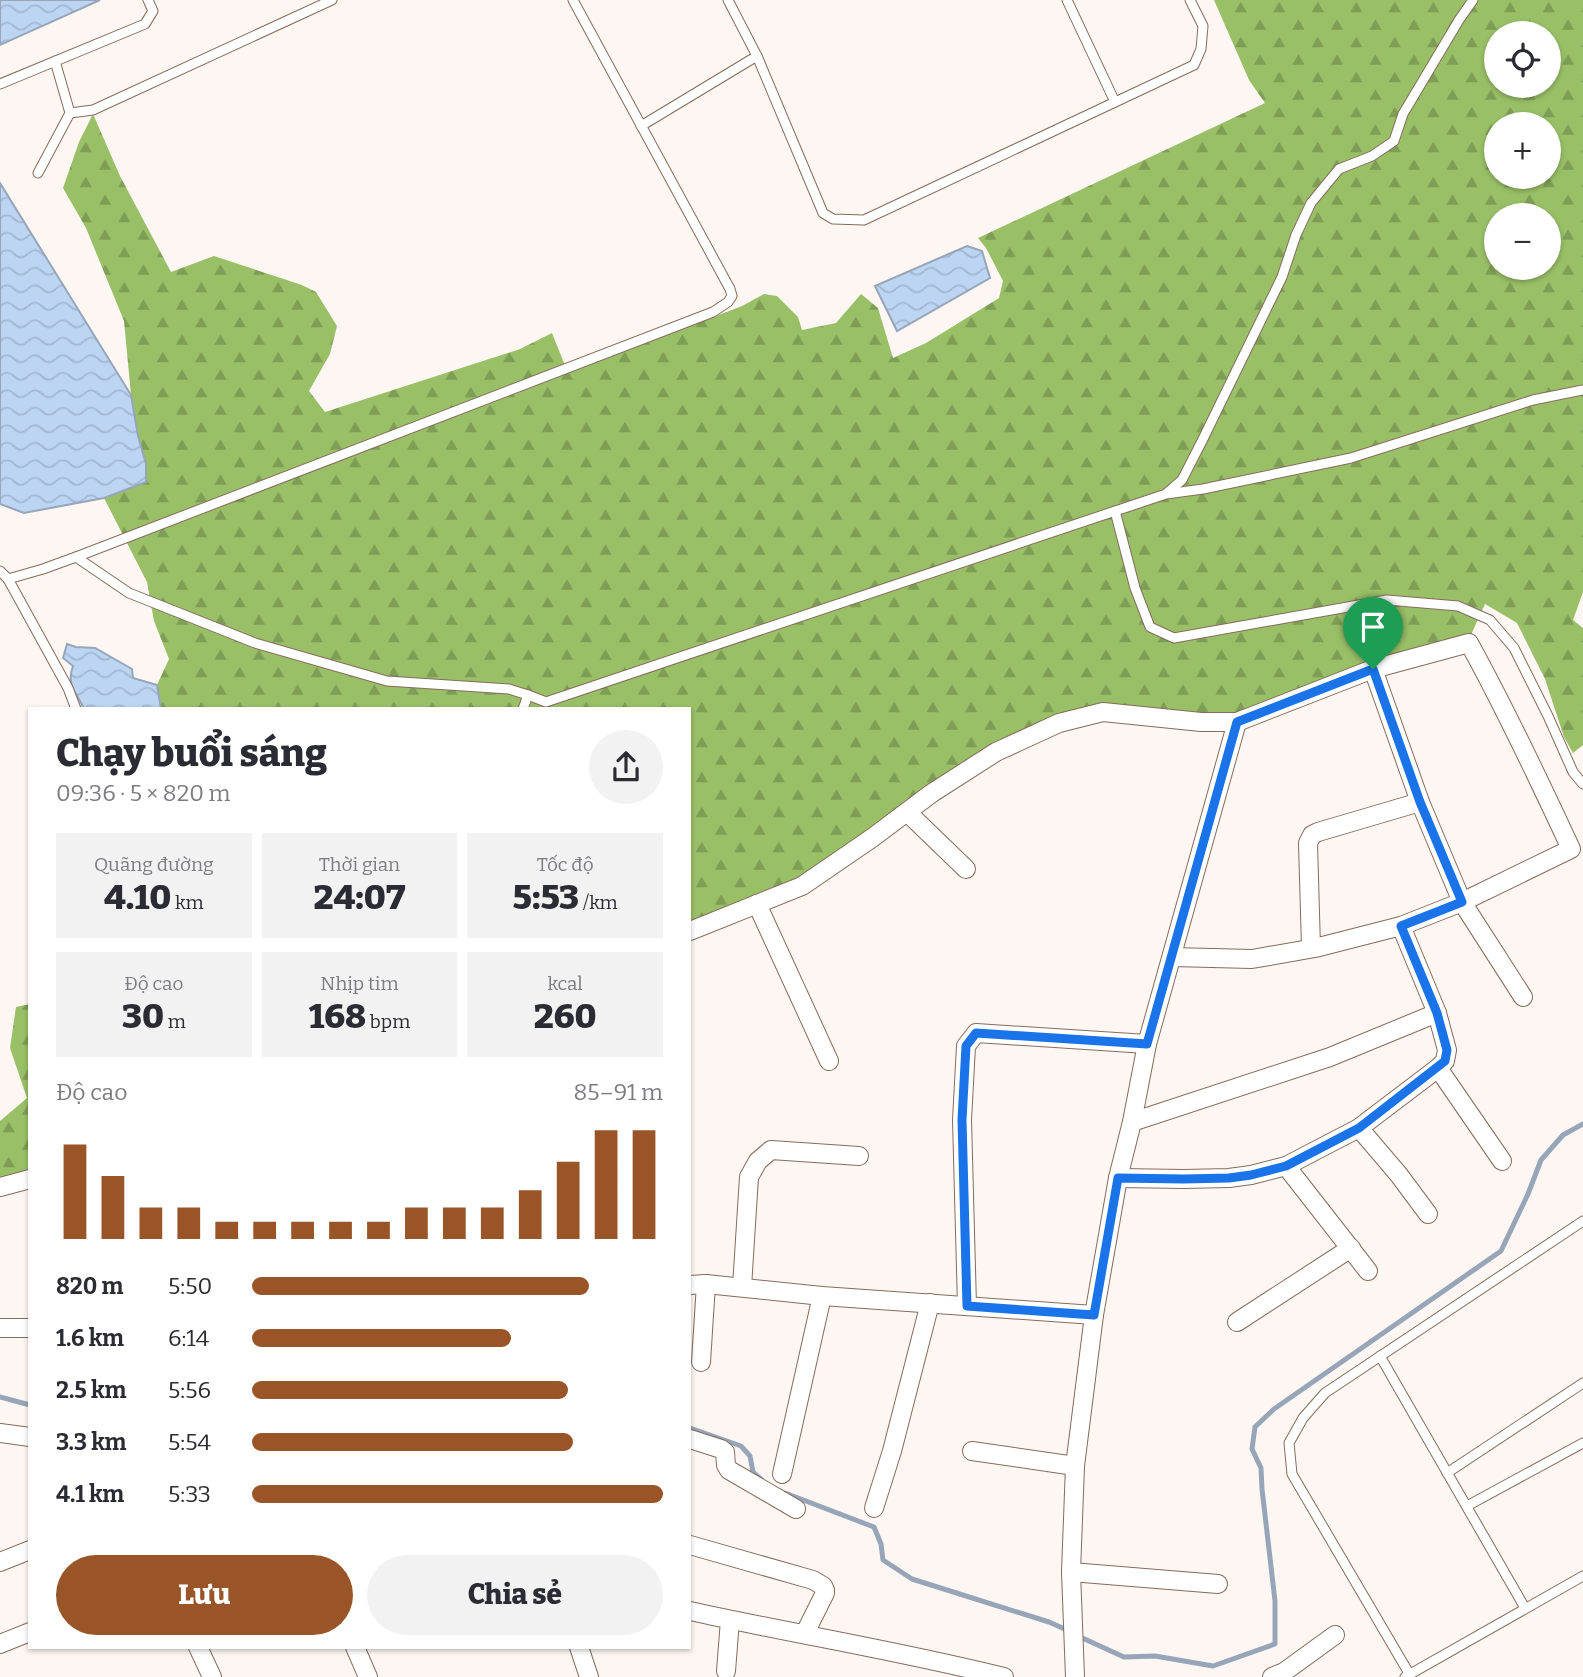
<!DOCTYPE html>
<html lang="vi">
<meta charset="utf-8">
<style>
:root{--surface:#fff;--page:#f2f2f3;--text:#2b2b33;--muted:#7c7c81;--accent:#995527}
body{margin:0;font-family:Bitter,serif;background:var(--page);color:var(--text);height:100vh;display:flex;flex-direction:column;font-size:26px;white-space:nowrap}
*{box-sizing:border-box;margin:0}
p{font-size:23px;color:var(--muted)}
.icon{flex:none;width:38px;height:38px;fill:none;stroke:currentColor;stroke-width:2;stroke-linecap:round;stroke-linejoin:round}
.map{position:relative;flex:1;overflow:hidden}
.drawer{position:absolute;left:28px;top:707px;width:663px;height:942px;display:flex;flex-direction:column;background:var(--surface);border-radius:0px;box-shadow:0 2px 5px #0004}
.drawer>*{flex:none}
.buttons{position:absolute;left:1484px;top:21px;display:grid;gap:14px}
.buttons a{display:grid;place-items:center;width:77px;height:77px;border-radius:50%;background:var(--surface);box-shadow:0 2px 5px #0004;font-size:35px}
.pin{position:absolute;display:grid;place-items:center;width:60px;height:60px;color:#fff;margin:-72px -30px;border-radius:50% 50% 50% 0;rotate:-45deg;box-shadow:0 0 7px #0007}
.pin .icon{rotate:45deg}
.round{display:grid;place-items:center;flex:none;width:74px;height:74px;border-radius:37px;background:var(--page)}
.summary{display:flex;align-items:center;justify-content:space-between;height:119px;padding:0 28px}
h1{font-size:38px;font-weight:800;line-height:52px}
.stats{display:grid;grid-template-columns:repeat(3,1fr);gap:10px;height:119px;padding:7px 28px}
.stats div{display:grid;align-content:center;border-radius:0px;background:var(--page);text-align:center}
.stats b{font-size:35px;font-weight:800}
.stats small{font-size:19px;font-weight:400}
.stats p{font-size:19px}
.chart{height:196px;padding:14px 28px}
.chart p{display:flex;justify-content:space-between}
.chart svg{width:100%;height:126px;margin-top:7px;stroke:var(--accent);stroke-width:6}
.cta{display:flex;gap:14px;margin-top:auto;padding:14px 28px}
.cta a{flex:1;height:80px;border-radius:42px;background:var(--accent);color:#fff;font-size:28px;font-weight:800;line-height:80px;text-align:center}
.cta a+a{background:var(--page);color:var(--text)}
ul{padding:0 28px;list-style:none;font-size:23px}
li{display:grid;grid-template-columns:112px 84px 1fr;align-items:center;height:52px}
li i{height:18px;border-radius:9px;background:var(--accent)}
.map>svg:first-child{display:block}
.forest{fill:url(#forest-firs);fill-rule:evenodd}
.water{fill:url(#water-waves);stroke:#97a5b8;stroke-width:2}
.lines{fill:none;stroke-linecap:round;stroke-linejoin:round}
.stream{stroke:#97a5b8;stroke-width:5}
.service-casing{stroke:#866b5c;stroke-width:11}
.minor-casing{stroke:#866b5c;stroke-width:20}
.service{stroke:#fff;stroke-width:9}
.minor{stroke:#fff;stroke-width:18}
.route-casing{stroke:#fff;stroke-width:14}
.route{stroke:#1a73e8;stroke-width:9}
</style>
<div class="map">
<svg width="1583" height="1677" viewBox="0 0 1583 1677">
<defs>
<pattern id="forest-firs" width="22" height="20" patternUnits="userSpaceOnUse" patternTransform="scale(1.75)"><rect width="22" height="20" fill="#99c067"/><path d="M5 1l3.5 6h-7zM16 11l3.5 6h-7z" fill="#7e9d55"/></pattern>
<pattern id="water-waves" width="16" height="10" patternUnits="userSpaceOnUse" patternTransform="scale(1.75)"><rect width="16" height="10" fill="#bcd5f3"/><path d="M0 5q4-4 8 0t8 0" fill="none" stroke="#a3b7d1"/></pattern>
</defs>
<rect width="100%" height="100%" fill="#fdf6f3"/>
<!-- forest -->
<g class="forest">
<path d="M 1214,0 L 1583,0 L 1583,592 L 1573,620 L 1583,628 L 1583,745 L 1573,753 L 1564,737 L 1545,679 L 1517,623 L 1485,604 L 1470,637 L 1236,717 L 1056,718 L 798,881 L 690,925 L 690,709 L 161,709 L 157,685 L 169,659 L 154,621 L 147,582 L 104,498 L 146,482 L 146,464 L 138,436 L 131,395 L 124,321 L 86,228 L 63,188 L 79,142 L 93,114 L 120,176 L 171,272 L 214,256 L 302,285 L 316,292 L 337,326 L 330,354 L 309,391 L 325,412 L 520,349 L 552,333 L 568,373 L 742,306 L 764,294 L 777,296 L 798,317 L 802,330 L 836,323 L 861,294 L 878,308 L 893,358 L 926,343 L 999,298 L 1003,281 L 986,248 L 978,238 L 1265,103 L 1249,80 ZM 1496,33 L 1549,33 L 1549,86 L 1496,86 ZM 1496,124 L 1549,124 L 1549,177 L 1496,177 ZM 1496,215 L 1549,215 L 1549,268 L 1496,268 Z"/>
<path d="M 30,1004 L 30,1173 L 0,1181 L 0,1121 L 27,1098 L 10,1048 L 16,1007 Z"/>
</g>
<!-- water -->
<g class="water">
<path d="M 0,0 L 100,0 L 0,45 Z"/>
<path d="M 0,183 L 131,395 L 138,436 L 146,464 L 146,482 L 104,498 L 24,513 L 0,504 Z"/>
<path d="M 967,246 L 982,251 L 990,278 L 897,331 L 875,286 Z"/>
<path d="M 67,644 L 76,647 L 95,648 L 132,669 L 133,678 L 157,685 L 161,709 L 84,709 C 76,691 66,686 73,666 L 63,658 Z"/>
</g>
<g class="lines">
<!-- stream -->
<g class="stream">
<path d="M 0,1397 L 30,1405"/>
<path d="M 690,1428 L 741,1446 L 750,1456 L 753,1472 L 762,1480"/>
<path d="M 785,1493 L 874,1527 L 881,1544 L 883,1560 L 912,1579 L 1049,1622 L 1069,1631"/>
<path d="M 1078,1636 L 1124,1657 L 1155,1656 L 1213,1666 L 1275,1644 L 1275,1601 L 1262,1489 L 1261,1468 L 1252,1449 L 1255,1427 L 1274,1409 L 1501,1251 L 1528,1194 L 1541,1160 L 1563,1135 L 1583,1124"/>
</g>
<!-- service casing -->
<g class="service-casing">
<g id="service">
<path d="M 1067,0 L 1115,102"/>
<path d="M 757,56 L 823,213 L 833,219 L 864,220 L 1194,65 L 1201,49 L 1203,26 L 1190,0"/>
<path d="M 55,61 L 70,113 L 93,110 L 332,0"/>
<path d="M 0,84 L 145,24 L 153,11 L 148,0"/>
<path d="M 641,126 L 757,56 L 728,0"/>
<path d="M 38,173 L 70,113"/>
<path d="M 1167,493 L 1182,480 L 1202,441 L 1282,277 L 1296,235 L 1311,203 L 1339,169 L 1372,156 L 1394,141 L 1403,114 L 1459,20 L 1473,0"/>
<path d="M 1115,511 L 1135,588 L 1150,627 L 1174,638 L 1387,600 L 1458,606 L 1490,620 L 1514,648 L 1548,716 L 1573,772 L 1583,784"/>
<path d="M 76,557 L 129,593 L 255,643 L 387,681 L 509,689 L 528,695 L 523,709"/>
<path d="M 0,571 L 8,579 L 68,688 L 76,709"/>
<path d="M 8,579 L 43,569 L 76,557 L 713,312 L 728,302 L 732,296 L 730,289 L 573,0"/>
<path d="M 528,695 L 546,702 L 1166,494 L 1203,489 L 1351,458 L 1533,400 L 1583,390"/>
<path d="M 1380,1356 L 1525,1608"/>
<path d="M 1447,1473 L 1583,1383"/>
<path d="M 1467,1506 L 1583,1443"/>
<path d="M 1410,1675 L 1292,1474 L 1289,1443 L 1303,1418 L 1325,1393 L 1583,1221"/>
<path d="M 1405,1677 L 1583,1576"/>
</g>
</g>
<!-- minor casing -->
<g class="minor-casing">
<g id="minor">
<path d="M 1373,669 L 1420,802 L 1462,902 L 1523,997"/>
<path d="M 907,812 L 966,869"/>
<path d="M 757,904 L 829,1061"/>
<path d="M 690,931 L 802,886 L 872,838 L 932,793 L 996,752 L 1059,723 L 1103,712 L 1201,722 L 1237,722 L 1147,1044 L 1132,1122 L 1118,1178 L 1094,1315 L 1075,1466 L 1071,1572 L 1075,1677"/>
<path d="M 1311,948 L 1308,843 L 1312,835 L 1318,832 L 1420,802"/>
<path d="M 1172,957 L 1252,959 L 1315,948 L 1401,926 L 1462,902 L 1571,849 C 1539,780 1506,710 1469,643 L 1373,669 L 1237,722"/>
<path d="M 1438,1068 L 1502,1161"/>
<path d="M 1132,1122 L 1330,1057 L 1437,1013"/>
<path d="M 1359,1128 L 1399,1175 L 1428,1214"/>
<path d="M 1286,1166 L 1368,1271"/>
<path d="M 1118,1178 L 1184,1179 L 1229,1178 L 1251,1175 L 1286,1166 L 1359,1128 L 1438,1068 L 1445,1061 L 1447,1050 L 1437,1013 L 1401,926"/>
<path d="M 0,1187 L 30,1179"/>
<path d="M 690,1285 L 706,1284 L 822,1296 L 1094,1315"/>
<path d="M 742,1287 L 749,1177 L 758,1161 L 771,1150 L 859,1156"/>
<path d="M 967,1306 L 962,1120 L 966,1046 L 976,1033 L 1147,1044"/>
<path d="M 1237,1322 L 1351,1248"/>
<path d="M 0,1328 L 30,1328"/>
<path d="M 701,1362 L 706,1284"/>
<path d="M 0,1433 L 30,1437"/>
<path d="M 690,1439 L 721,1449 L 725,1452 L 726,1465 L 729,1470 L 796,1509"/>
<path d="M 972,1451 L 1075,1466"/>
<path d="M 782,1474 L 822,1296"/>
<path d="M 874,1508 L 892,1451 L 930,1303"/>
<path d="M 690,1545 L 813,1580 L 823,1586 L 825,1590 L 825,1593 L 805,1633"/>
<path d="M 0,1562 L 30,1550"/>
<path d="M 1071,1572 L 1218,1584"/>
<path d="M 690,1611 C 794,1634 900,1651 1004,1677"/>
<path d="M 0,1644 L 30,1632"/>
<path d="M 198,1647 L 212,1677"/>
<path d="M 355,1647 L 368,1677"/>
<path d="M 579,1647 L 589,1677"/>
<path d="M 726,1671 L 730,1620"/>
<path d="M 1272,1677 L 1284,1672 L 1335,1635"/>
</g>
</g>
<!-- service -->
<use href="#service" class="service"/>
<!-- minor -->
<use href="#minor" class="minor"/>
</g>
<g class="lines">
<!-- route casing -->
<g class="route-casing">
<path id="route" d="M 1373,669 L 1420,802 L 1462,902 L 1401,926 L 1437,1013 L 1447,1050 L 1445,1061 L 1359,1128 L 1286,1166 L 1251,1175 L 1229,1178 L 1184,1179 L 1118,1178 L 1094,1315 L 967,1306 L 962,1120 L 966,1046 L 976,1033 L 1147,1044 L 1237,722 Z"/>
</g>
<!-- route -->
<use href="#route" class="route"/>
</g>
</svg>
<div class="buttons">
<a><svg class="icon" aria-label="locate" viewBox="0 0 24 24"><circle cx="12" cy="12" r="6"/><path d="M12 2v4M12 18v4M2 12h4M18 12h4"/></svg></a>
<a>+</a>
<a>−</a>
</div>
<div class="pin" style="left:1373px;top:669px;background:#1e9e55"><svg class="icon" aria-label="arrive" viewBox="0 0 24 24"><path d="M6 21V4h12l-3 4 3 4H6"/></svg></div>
<section class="drawer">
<div class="summary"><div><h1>Chạy buổi sáng</h1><p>09:36 · 5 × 820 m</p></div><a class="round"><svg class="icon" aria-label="share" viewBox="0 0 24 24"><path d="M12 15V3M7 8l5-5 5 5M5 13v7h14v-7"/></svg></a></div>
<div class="stats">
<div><p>Quãng đường</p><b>4.10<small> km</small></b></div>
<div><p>Thời gian</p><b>24:07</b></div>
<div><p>Tốc độ</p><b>5:53<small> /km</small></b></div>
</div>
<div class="stats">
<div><p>Độ cao</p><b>30<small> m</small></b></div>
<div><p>Nhịp tim</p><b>168<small> bpm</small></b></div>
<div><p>kcal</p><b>260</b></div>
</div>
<div class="chart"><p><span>Độ cao</span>85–91 m</p>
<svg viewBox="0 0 160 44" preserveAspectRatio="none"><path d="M5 44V11M15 44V22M25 44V33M35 44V33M45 44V38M55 44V38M65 44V38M75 44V38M85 44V38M95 44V33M105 44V33M115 44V33M125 44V27M135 44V17M145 44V6M155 44V6"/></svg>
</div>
<ul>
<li><b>820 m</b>5:50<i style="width:82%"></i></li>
<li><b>1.6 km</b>6:14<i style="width:63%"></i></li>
<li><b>2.5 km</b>5:56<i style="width:77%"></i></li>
<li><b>3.3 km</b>5:54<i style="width:78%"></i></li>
<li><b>4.1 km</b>5:33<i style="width:100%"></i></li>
</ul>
<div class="cta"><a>Lưu</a><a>Chia sẻ</a></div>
</section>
</div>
